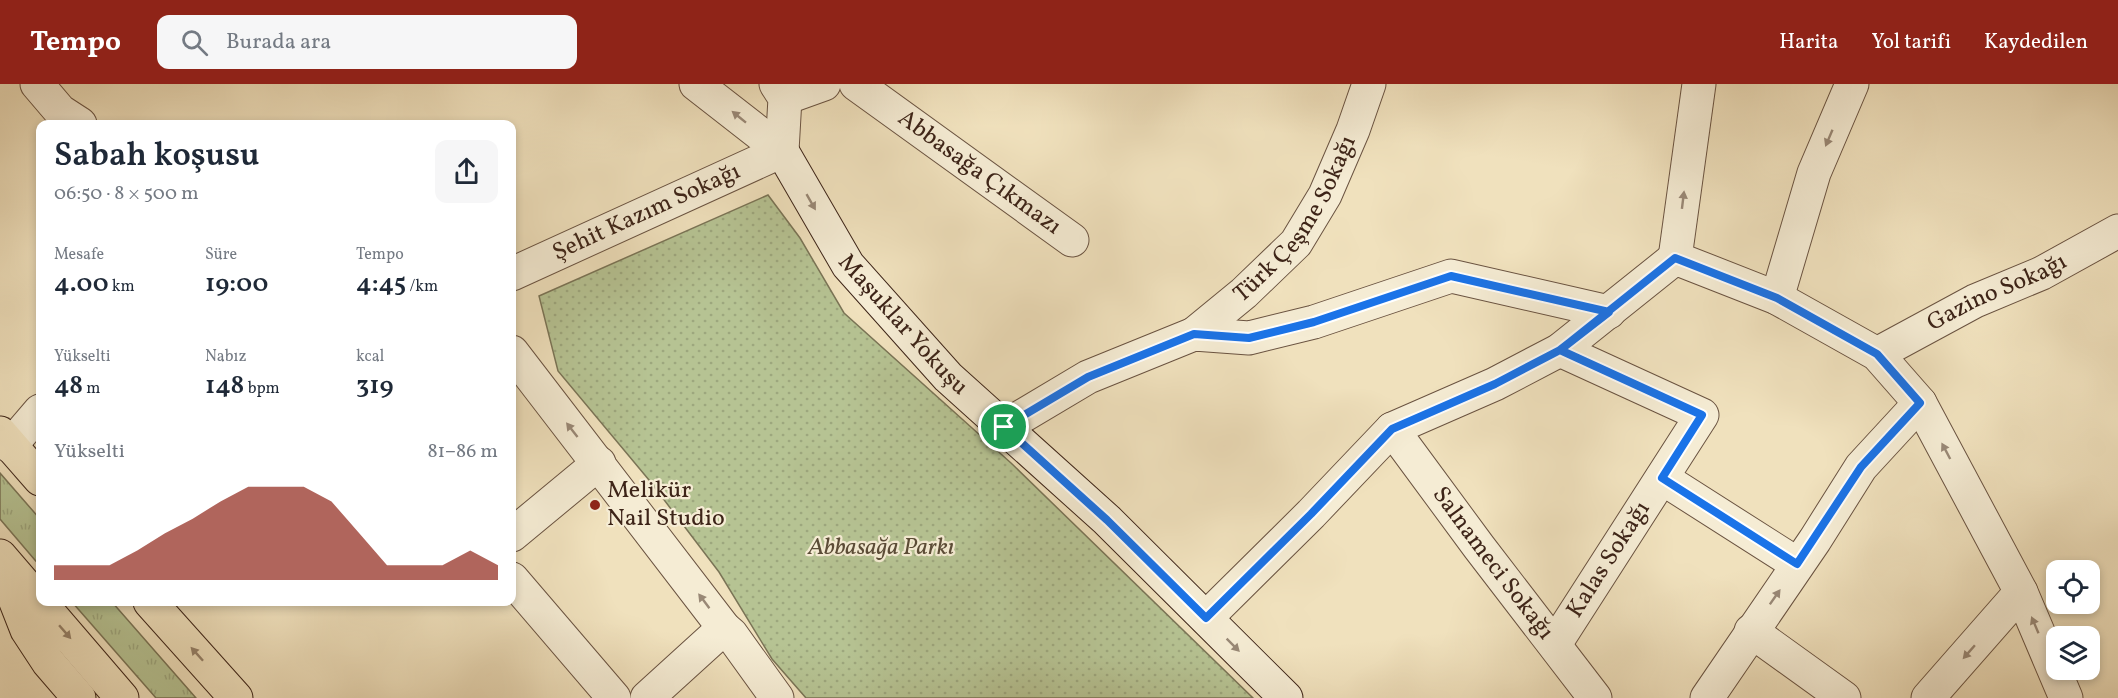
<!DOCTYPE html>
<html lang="tr">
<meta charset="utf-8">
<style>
:root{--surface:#fff;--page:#f6f6f7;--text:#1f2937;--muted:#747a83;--accent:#8f2418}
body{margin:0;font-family:Vollkorn,serif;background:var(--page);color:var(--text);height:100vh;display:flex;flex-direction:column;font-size:22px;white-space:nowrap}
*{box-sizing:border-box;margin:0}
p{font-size:20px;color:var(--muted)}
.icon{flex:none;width:33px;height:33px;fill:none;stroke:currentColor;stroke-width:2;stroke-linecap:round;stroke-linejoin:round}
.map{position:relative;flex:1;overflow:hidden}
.panel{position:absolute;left:36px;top:36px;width:480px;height:486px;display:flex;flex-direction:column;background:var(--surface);border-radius:12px;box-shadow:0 3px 9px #0003}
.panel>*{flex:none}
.tools{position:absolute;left:2046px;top:476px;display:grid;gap:12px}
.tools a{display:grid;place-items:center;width:54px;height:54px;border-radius:12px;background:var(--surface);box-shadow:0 3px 9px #0003;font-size:30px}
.pin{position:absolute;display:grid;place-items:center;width:51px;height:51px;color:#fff;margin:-26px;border:3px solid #fff;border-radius:50%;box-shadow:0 2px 6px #0007}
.round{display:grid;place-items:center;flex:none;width:63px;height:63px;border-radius:12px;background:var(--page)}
.head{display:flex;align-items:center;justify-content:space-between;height:102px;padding:0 18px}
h1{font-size:33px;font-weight:600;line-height:45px}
.stats{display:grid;grid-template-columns:repeat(3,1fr);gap:9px;height:102px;padding:6px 18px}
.stats div{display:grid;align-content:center}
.stats b{font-size:26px;font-weight:600}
.stats small{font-size:16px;font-weight:400}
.stats p{font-size:16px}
.chart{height:168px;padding:12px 18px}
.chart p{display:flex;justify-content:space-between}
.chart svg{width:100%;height:108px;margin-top:6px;fill:var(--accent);opacity:.7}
header{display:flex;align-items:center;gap:36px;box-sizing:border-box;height:84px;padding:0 30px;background:var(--accent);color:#fff}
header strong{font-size:28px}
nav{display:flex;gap:33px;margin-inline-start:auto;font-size:21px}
.search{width:420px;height:54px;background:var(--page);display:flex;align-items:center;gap:15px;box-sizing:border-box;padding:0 21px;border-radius:12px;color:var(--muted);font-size:22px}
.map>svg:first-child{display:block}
.grass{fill:url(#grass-tufts);stroke:#7a7456;stroke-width:1.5}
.park{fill:url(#park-dots);stroke:#7a7456;stroke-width:1.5}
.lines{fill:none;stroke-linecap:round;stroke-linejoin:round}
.street-casing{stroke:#6a5341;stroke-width:35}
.secondary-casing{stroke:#3d2418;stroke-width:35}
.primary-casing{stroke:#3d2418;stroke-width:35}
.street{stroke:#f5ecd4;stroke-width:33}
.secondary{stroke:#f5ecd4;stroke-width:33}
.primary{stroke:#f0e1bd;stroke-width:33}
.oneway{fill:#998876}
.oneway2{fill:#96826a}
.route-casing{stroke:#fff;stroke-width:12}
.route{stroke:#1a73e8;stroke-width:8}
.poi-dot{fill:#8f2418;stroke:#f5ecd4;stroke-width:2}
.labels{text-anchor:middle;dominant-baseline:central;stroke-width:4.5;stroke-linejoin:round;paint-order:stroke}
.street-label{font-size:24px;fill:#3d2418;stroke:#f5ecd4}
.poi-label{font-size:24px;fill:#3d2418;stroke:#f5ecd4;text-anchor:start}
.park-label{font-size:24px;font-style:italic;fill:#5b4c37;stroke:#f5ecd4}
</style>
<header>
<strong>Tempo</strong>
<div class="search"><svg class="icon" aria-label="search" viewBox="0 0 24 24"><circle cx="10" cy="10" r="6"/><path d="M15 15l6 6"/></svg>Burada ara</div>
<nav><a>Harita</a><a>Yol tarifi</a><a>Kaydedilen</a></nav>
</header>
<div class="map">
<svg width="2118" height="614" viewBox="0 0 2118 614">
<defs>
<pattern id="grass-tufts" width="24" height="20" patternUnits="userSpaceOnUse" patternTransform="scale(1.5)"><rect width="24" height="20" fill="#b6c393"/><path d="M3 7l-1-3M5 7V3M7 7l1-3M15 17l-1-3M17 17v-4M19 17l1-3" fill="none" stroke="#9da77e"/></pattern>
<pattern id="park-dots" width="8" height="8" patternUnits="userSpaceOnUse" patternTransform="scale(1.5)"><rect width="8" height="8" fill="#b6c393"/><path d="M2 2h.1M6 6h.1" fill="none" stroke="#9da77e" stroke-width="1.8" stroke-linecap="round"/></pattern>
</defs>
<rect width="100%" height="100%" fill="#f0e1bd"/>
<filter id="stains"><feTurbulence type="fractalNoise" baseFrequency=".00333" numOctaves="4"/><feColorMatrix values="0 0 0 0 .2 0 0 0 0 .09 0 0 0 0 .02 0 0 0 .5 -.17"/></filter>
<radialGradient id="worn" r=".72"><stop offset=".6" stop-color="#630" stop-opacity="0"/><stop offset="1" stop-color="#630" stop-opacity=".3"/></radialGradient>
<!-- grass -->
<g class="grass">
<path d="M 0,389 L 40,435 L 40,482 L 0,435 Z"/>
<path d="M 72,518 L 112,518 L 196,614 L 156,614 Z"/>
</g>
<!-- park -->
<path class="park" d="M 768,111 L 800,154 L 844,229 L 1011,379 L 1253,614 L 806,614 L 772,575 L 719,488 L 649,396 L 558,287 L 539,212 Z"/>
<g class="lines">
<!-- street casing -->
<g class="street-casing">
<g id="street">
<path d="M 37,0 L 60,27 L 80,40"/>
<path d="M 696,0 L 782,67"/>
<path d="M 776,0 L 785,14 L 782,67"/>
<path id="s1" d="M 856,0 L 1072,156"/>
<path d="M 785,14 L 824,0"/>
<path d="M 1675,174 L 1699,0"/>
<path id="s2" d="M 512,190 L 782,67"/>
<path d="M 1777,214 L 1814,89 L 1852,0"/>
<path id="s3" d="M 1194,250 L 1244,209 L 1296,159 L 1325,111 L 1353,46 L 1369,0"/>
<path d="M 512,268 L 724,544 L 731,550 L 777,614"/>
<path id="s4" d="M 1877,270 L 1975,217 L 2042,189 L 2118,147"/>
<path d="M 1004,343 L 1088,293 L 1194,250 L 1249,254 L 1314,238 L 1451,192 L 1609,228"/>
<path id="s5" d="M 1392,345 L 1479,463 L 1595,614"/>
<path d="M 10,362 L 40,327"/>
<path d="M 1662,394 L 1797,480"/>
<path d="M 512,451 L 599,379"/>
<path d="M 512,495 L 614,614"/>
<path d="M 1206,534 L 1311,430 L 1392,345 L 1495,300 L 1560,266 L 1675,174 L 1777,214 L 1877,270 L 1920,319 L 2021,508 L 2066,614"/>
<path d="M 1751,547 L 1844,614"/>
<path id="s6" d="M 1555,560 L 1702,331 L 1560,266"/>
<path d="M 647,614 L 724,544"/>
<path d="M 1707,614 L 1815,456 L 1861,383 L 1920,319"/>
<path d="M 1928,614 L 2021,508"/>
</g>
</g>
<!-- secondary casing -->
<g class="secondary-casing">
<g id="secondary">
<path id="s7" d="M 782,67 L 848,181 L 948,293 L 1107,436 L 1286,614"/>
</g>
</g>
<!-- primary casing -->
<g class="primary-casing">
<g id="primary">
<path d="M 0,349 L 40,395"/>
<path d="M 0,472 L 122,614"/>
<path d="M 5,490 L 27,546 L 48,578 L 79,614"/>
<path d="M 150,518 L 236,614"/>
</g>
</g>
<!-- street -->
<use href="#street" class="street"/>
<!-- secondary -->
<use href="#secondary" class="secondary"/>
<!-- primary -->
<use href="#primary" class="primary"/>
</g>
<!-- one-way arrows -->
<defs><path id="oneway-solid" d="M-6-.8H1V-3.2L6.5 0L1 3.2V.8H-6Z" transform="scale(1.5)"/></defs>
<g class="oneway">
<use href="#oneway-solid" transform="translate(739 33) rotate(-141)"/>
<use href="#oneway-solid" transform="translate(1829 54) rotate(113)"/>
<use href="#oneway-solid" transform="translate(1683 116) rotate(-83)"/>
<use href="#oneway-solid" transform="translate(811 118) rotate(60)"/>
<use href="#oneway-solid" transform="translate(572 346) rotate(-128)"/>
<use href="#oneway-solid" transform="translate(1946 367) rotate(-118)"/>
<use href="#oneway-solid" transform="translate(1775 513) rotate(-55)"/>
<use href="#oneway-solid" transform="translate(704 517) rotate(-127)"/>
<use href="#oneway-solid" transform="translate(2035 541) rotate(-113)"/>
<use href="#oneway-solid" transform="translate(1233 561) rotate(45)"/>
<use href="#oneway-solid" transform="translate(1969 568) rotate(131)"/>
</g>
<g class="oneway2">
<use href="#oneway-solid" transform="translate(65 548) rotate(49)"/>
<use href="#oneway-solid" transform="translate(197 570) rotate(-132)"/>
</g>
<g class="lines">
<!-- route casing -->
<g class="route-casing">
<path id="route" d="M 1004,343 L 1088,293 L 1194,250 L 1249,254 L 1314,238 L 1451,192 L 1609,228 L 1560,266 L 1702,331 L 1662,394 L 1797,480 L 1861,383 L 1920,319 L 1877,270 L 1777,214 L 1675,174 L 1560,266 L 1495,300 L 1392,345 L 1311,430 L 1206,534 L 1107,436 L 1004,343"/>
</g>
<!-- route -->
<use href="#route" class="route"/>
</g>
<!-- markers -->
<circle class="poi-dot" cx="595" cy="421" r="6"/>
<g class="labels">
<!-- street labels -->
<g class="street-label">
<text stroke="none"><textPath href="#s1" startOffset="152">Abbasağa Çıkmazı</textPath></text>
<text stroke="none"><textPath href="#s2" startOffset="148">Şehit Kazım Sokağı</textPath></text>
<text stroke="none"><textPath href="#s3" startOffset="156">Türk Çeşme Sokağı</textPath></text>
<text stroke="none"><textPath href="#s4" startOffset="135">Gazino Sokağı</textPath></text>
<text stroke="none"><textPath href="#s7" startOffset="213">Maşuklar Yokuşu</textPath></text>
<text stroke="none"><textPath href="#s6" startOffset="100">Kalas Sokağı</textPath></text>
<text stroke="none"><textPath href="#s5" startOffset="168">Salnameci Sokağı</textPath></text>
</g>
<!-- poi labels -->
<g class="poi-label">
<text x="607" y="407">Melikür<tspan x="607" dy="28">Nail Studio</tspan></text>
</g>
<!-- park labels -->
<g class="park-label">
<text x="881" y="464">Abbasağa Parkı</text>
</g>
</g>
<rect width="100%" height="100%" filter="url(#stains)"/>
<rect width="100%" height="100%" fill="url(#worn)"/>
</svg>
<div class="tools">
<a><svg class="icon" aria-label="locate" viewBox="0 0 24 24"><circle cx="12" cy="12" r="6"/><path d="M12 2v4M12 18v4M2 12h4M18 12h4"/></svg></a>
<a><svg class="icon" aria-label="layers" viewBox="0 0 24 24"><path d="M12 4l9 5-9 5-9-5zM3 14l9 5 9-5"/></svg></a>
</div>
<div class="pin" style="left:1004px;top:343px;background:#1e9e55"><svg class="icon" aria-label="arrive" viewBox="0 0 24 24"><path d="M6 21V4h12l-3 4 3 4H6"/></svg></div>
<section class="panel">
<div class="head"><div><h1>Sabah koşusu</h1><p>06:50 · 8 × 500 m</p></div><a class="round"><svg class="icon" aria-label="share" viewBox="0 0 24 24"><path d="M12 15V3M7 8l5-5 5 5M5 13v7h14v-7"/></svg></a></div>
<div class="stats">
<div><p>Mesafe</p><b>4.00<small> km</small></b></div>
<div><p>Süre</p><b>19:00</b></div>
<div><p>Tempo</p><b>4:45<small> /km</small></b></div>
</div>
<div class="stats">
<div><p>Yükselti</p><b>48<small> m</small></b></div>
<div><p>Nabız</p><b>148<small> bpm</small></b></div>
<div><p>kcal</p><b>319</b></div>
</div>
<div class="chart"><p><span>Yükselti</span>81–86 m</p>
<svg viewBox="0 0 160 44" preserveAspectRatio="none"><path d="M0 44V38L10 38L20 38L30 32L40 25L50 19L60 12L70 6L80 6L90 6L100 12L110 25L120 38L130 38L140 38L150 32L160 38V44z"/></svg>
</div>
</section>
</div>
